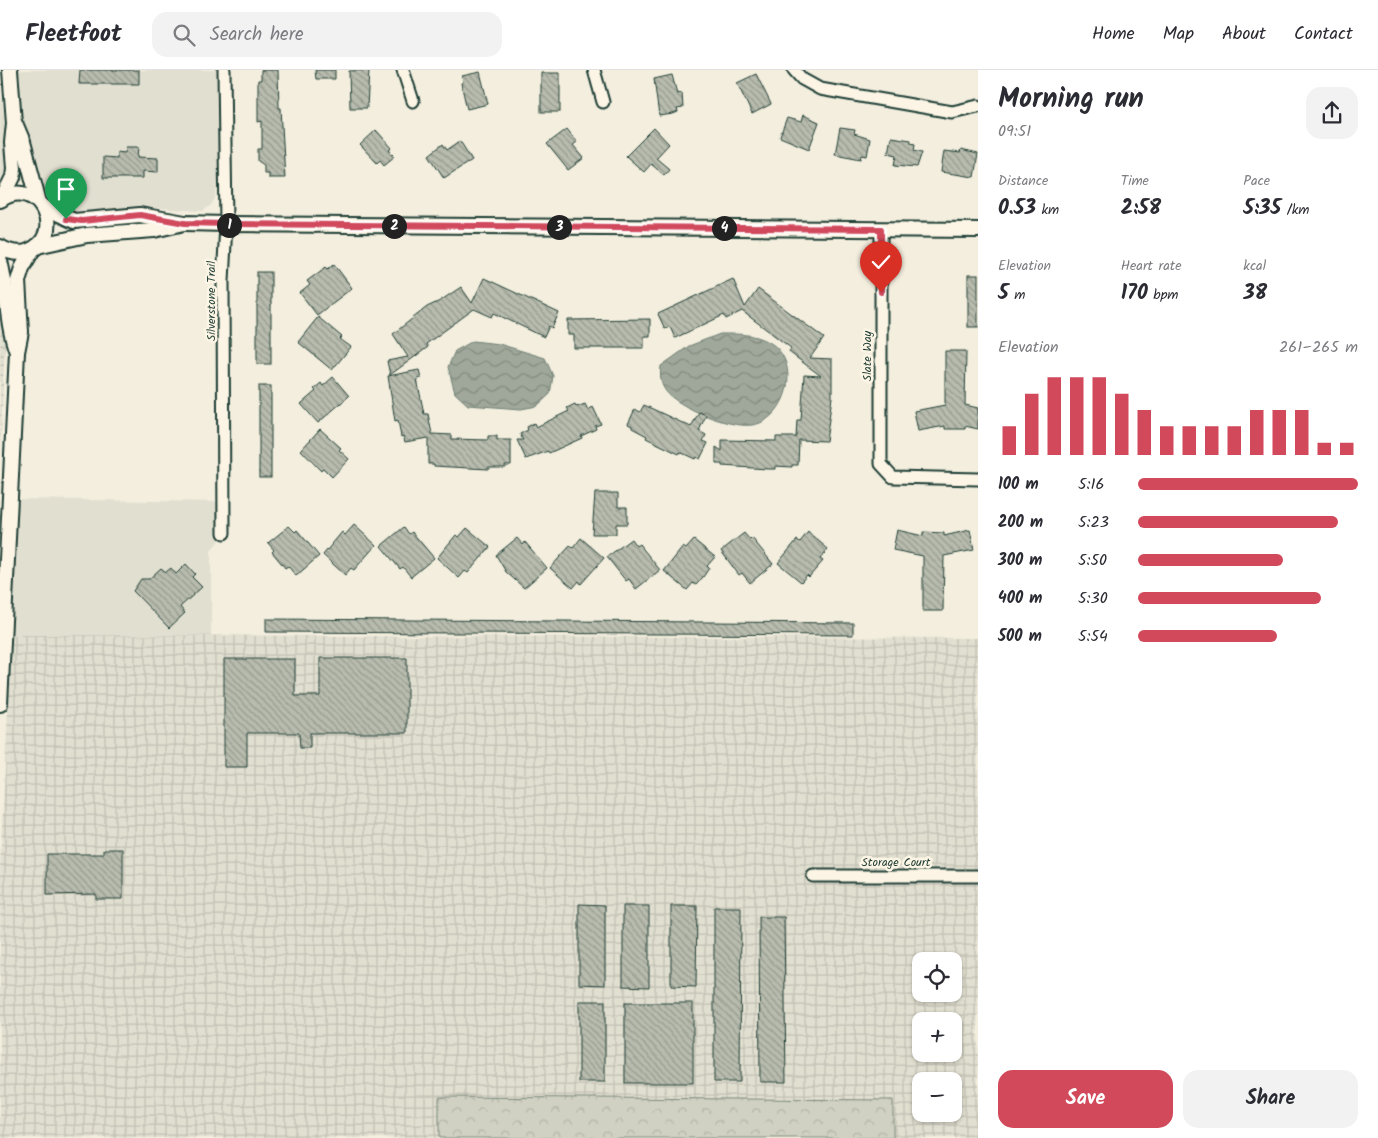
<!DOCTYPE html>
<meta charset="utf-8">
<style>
:root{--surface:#fff;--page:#f2f2f3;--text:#2b2b33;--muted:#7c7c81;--line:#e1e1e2;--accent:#d1495b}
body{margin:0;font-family:Kalam,sans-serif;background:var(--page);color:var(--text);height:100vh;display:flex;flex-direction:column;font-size:19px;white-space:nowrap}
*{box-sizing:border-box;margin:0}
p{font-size:16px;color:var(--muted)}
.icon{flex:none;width:28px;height:28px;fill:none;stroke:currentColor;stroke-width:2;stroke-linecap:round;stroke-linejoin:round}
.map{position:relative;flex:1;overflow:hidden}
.panel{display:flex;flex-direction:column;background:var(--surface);width:400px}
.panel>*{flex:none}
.buttons{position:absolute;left:912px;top:882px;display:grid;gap:10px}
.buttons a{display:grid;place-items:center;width:50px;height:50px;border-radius:10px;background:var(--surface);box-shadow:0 1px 4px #0004;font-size:25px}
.pin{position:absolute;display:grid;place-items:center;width:42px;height:42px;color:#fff;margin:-51px -21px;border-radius:50% 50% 50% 0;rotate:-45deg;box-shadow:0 0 5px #0007}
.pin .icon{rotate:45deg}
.km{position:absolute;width:25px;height:25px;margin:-12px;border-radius:50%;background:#222;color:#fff;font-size:14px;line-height:25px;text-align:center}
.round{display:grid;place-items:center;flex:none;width:52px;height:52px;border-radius:15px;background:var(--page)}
.head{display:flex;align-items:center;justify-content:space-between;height:85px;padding:0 20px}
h1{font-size:28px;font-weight:600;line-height:38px}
.stats{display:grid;grid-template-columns:repeat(3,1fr);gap:8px;height:85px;padding:5px 20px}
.stats div{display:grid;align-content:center}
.stats b{font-size:21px;font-weight:600}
.stats small{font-size:14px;font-weight:400}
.stats p{font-size:14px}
.chart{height:140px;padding:10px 20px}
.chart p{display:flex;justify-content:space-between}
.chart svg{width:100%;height:90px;margin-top:5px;stroke:var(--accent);stroke-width:6}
.cta{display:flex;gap:10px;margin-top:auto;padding:10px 20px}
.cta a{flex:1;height:58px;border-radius:15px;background:var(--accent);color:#fff;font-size:20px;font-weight:600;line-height:58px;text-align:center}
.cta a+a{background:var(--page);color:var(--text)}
ul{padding:0 20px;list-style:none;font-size:16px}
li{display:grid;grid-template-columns:80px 60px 1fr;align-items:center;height:38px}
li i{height:12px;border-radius:6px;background:var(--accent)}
header{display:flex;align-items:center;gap:30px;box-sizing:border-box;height:70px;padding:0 25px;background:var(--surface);border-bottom:1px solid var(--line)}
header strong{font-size:24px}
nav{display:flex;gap:28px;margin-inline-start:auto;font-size:18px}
.search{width:350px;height:45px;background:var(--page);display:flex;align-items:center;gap:12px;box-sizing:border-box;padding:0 18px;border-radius:15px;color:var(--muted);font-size:19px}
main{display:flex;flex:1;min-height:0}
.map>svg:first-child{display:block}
.built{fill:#e1dfd0}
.industrial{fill:url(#industrial-grid);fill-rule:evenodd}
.forest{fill:url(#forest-crowns);stroke:#78877b}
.water{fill:url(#water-waves);stroke:#6c7d72}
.building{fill:url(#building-back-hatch);stroke:#1f3d34}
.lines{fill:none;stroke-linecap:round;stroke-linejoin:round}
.minor-casing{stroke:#1f3d34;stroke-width:15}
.major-casing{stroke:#1f3d34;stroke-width:18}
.minor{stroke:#fcf5e5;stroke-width:11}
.major{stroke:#fcf5e5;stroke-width:14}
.route-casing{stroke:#fff;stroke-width:10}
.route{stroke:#d1495b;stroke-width:6}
.labels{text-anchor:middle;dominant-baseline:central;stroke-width:5;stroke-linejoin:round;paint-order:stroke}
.street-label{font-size:12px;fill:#1f3d34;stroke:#fcf5e5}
</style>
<header>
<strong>Fleetfoot</strong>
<div class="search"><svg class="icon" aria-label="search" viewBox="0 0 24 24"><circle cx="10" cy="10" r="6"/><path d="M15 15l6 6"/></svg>Search here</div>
<nav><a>Home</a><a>Map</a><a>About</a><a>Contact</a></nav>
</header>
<main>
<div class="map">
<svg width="978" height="1068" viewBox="0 0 978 1068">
<defs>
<pattern id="industrial-grid" width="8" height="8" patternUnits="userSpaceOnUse" patternTransform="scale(1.25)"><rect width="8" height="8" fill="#e1dfd0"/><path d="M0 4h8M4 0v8" fill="none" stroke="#c1c0b3"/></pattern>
<pattern id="forest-crowns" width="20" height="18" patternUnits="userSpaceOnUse" patternTransform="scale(1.25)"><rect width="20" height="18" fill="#d0d1c2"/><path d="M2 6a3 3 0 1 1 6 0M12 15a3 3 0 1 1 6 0" fill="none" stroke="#b2b4a7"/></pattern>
<pattern id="water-waves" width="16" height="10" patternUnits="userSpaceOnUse" patternTransform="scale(1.25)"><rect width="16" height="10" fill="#a0a89b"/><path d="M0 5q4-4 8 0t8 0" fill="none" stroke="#828a7f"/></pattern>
<pattern id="building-back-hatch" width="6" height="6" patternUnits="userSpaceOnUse" patternTransform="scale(1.25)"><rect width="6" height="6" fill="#b8bcae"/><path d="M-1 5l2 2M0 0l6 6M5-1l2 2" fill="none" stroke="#959a8e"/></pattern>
</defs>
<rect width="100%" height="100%" fill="#f3eede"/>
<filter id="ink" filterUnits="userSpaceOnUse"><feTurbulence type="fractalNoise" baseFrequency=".02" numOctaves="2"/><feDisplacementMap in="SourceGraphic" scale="10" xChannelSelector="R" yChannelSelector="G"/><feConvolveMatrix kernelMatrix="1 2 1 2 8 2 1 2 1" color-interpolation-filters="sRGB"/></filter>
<g filter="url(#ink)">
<!-- built -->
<g class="built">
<path d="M 10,0 L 224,0 L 225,55 L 216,126 L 211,135 L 203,141 L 140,137 L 83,143 L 71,141 L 55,133 L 40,114 L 14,53 Z"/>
<path d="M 0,18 L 11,95 L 0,120 Z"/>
<path d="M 10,429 L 224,432 L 224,463 L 211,481 L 211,578 L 3,577 Z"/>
</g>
<!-- industrial -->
<g class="industrial">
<path d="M 0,218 L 4,244 L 5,269 L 0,386 Z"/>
<path d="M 12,565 L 978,568 L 978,1068 L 893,1068 L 893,1030 L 439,1027 L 439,1068 L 0,1068 L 0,794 ZM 921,891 L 954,891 L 954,924 L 921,924 ZM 921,951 L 954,951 L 954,984 L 921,984 ZM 921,1011 L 954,1011 L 954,1044 L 921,1044 Z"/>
</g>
<!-- forest -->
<path class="forest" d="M 439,1027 L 893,1030 L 893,1068 L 439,1068 Z"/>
<!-- water -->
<g class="water">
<path d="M 720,264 C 737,264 753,263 769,272 C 800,290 790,340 760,353 C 741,361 704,346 687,337 C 668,326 658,319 661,296 L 689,276 Z"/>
<path d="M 473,271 L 499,274 L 545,288 L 553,306 L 550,324 L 537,336 L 521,339 L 468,335 L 455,323 L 448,297 L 455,281 Z"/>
</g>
<!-- building -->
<g class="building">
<path d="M 80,0 L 139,0 L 139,14 L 79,14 Z"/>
<path d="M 261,0 L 278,0 L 279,38 L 281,38 L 285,108 L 268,108 L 268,103 L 264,103 L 264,95 L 258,91 L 258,79 L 262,79 L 262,51 L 258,52 L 258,10 L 261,10 Z"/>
<path d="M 315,0 L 335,0 L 335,9 L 316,9 Z"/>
<path d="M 369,0 L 367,38 L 350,38 L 349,1 Z"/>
<path d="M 480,2 L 488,34 L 467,39 L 461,13 L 463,12 L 462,6 Z"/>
<rect x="541" y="3" width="19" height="39"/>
<path d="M 756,4 L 771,34 L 752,44 L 737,13 Z"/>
<path d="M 672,5 L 677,24 L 682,23 L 683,38 L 677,39 L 678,42 L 673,44 L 659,46 L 654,9 Z"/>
<path d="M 803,45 L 819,52 L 809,79 L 780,67 L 787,48 L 801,52 Z"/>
<path d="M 654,58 L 669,74 L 656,88 L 669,99 L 664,105 L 651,94 L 644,102 L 626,86 Z"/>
<path d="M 840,58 L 855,60 L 854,64 L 870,69 L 867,86 L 862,85 L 861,89 L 835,84 Z"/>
<path d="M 567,59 L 577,72 L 573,75 L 584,88 L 568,100 L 547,74 Z"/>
<path d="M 376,60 L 392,78 L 389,80 L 395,86 L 384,95 L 380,90 L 377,93 L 360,75 Z"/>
<path d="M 891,67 L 911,70 L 911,73 L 915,74 L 914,80 L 922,82 L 917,97 L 895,95 L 897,85 L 888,83 Z"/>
<path d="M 460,71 L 472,90 L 444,108 L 429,85 L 443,74 L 447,80 Z"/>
<path d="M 126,77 L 139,77 L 138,87 L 158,88 L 158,102 L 143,101 L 143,108 L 103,108 L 103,87 L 117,88 L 117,82 L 125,83 Z"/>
<path d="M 961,80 L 978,84 L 974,107 L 941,102 L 944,81 L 960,83 Z"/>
<path d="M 334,194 L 352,218 L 317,245 L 300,223 L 310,215 L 307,211 L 326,197 L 328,199 Z"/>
<rect x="257" y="202" width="14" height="92"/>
<rect x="968" y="205" width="10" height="52"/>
<path d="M 484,208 L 559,243 L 552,258 L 549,256 L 544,267 L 494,243 L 492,247 L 474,239 L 426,274 L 428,277 L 390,305 L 387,291 L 408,287 L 393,264 L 427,237 L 440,231 L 461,217 L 472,233 Z"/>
<path d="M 733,209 L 745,237 L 758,219 L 824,268 L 810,288 L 832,289 L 832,327 L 826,371 L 799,370 L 798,395 L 792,395 L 792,397 L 775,396 L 775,399 L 768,399 L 722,396 L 722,394 L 716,394 L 716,377 L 722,381 L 722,370 L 776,371 L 776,367 L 796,367 L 797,350 L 801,350 L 804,305 L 821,306 L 789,282 L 791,278 L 742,241 L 726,249 L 724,245 L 675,268 L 670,257 L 665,259 L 658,244 Z"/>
<path d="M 318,247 L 342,267 L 340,269 L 351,277 L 332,300 L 298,272 Z"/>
<path d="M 650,249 L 650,266 L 644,266 L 644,278 L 574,278 L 574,265 L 568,265 L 568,250 Z"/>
<path d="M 945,281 L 966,281 L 965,335 L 978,338 L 978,359 L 965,356 L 965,359 L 945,359 L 945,356 L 918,361 L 914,341 L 945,335 Z"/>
<path d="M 419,300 L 421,308 L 417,309 L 424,344 L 428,344 L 432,364 L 452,365 L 452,369 L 488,370 L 488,366 L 497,366 L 497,370 L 511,370 L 511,395 L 505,395 L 505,397 L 488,397 L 488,399 L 434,396 L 434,394 L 428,394 L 428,368 L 405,372 L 403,366 L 401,367 L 398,350 L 395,351 L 388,306 Z"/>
<path d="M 333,307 L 349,326 L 318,353 L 301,334 L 316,321 L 314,319 L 321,313 L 323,316 Z"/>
<rect x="259" y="316" width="12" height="91"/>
<path d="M 575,334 L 577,337 L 585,334 L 588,340 L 593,337 L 601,354 L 595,356 L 596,359 L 581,366 L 582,368 L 549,383 L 548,381 L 526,389 L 517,370 L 523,370 L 520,364 L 528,360 L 527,357 L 534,353 L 536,357 L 569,341 L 567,338 Z"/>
<path d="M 644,335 L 691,357 L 699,342 L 706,345 L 699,361 L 706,365 L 703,371 L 708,373 L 700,389 L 696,387 L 695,389 L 680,382 L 679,384 L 646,368 L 647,366 L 632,358 L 632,356 L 628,354 L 635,339 L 640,342 Z"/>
<path d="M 320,359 L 341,378 L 339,380 L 349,389 L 332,407 L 323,398 L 321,401 L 301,380 Z"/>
<path d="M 595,423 L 618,423 L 618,437 L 627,437 L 627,454 L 616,454 L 616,464 L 592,464 Z"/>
<path d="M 354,455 L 376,475 L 354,500 L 351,498 L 345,505 L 323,485 L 342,462 L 345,465 Z"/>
<path d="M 289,456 L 295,462 L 297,460 L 319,486 L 296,506 L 288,496 L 285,498 L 282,494 L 272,482 L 274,480 L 268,473 Z"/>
<path d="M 404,457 L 409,464 L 412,462 L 434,488 L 411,507 L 403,497 L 400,499 L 381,476 Z"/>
<path d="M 467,458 L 490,477 L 468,503 L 465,501 L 459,508 L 437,488 L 456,465 L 459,467 Z"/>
<path d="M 897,460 L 923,466 L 923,462 L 944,463 L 944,466 L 970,460 L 974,480 L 944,486 L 943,541 L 923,541 L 923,486 L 893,480 Z"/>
<path d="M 808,462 L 828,479 L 820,489 L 823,491 L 809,507 L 807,505 L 801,512 L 778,493 L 797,470 L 800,472 Z"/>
<path d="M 744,463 L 750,470 L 752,468 L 773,494 L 750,513 L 742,503 L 739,505 L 721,481 Z"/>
<path d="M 517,468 L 523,475 L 525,472 L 547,498 L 524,518 L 506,502 L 496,485 Z"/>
<path d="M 581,468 L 604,488 L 581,514 L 579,511 L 573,518 L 550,498 L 570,476 L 573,478 Z"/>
<path d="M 631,469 L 636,476 L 639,474 L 660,500 L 636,519 L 629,509 L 626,511 L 607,487 Z"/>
<path d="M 694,470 L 715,487 L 707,496 L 709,498 L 703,507 L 696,515 L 693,513 L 687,520 L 664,501 L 683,477 L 686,479 Z"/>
<path d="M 186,494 L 195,504 L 192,507 L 202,517 L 180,537 L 185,543 L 169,558 L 133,521 L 141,509 L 149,509 L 161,498 L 166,502 L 171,498 L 176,504 Z"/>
<path d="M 266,549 L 853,553 L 853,565 L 266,562 Z"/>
<path d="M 320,588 L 407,588 L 407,663 L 310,663 L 310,678 L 300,678 L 299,663 L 247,663 L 247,697 L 224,697 L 224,589 L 295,589 L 295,626 L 320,626 Z"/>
<path d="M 104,779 L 123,779 L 123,829 L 96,829 L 96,824 L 47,825 L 47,784 L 104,784 Z"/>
<path d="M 579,834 L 605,835 L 605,915 L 579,914 Z"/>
<path d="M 623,836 L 649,836 L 649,917 L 623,916 Z"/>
<path d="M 671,836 L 697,836 L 696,917 L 671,916 Z"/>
<path d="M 714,837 L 741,837 L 740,1012 L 714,1012 Z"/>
<path d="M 759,847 L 784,847 L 786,1012 L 760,1012 Z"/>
<rect x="579" y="931" width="26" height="81"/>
<rect x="625" y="933" width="68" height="80"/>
</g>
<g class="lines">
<!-- minor casing -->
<g class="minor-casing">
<g id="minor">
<path d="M 403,0 L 413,31"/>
<path d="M 594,0 L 603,32"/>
<path d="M 794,0 L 802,9 L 820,19 L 952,42 L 978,36"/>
<path d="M 881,159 L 881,394 L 893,407 L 978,409"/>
<path d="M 224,463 L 223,211 L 226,154 L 224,0"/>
<path d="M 813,806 L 978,806"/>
</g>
</g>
<!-- major casing -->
<g class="major-casing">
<g id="major">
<path d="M 15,53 L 23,72 L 39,132"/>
<path d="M 2,129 L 13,107 L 14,98 L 12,73 L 14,53 L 10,0"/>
<path d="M 0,130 C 40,103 69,169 26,182 C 17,184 8,182 0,177"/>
<path d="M 42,136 L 74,151 L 140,145 L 185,153 L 226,154 L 978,160"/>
<path d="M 37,176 L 87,165 L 154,160 L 180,154"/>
<path d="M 0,191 C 8,221 6,253 17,282"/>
<path d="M 0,634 L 17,282 L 21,262 L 18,211 L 22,198 L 33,179"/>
</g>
</g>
<!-- minor -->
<use href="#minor" class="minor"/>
<!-- major -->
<use href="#major" class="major"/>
</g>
</g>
<g class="lines" filter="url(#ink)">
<!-- route casing -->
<g class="route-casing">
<path id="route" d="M 66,149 L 82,151 L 140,145 L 185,153 L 226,154 L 881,159 L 881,222"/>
</g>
<!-- route -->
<use href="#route" class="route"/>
</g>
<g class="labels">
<!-- street labels -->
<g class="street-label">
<text transform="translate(211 231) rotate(-90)">Silverstone Trail</text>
<text transform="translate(867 286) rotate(-90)">Slate Way</text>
<text x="896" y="792">Storage Court</text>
</g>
</g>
</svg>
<div class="buttons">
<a><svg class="icon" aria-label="locate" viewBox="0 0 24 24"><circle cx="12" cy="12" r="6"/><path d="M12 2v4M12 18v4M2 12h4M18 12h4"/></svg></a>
<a>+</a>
<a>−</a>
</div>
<div class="pin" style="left:66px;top:149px;background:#1e9e55"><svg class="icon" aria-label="arrive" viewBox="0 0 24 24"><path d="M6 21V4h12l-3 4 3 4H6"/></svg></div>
<div class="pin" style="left:881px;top:222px;background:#d93025"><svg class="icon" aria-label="check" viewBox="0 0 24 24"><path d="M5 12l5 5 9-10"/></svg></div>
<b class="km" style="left:229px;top:155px">1</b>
<b class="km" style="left:394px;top:156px">2</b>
<b class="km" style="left:559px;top:157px">3</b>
<b class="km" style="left:724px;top:158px">4</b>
</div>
<section class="panel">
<div class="head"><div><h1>Morning run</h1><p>09:51</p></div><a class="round"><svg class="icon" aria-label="share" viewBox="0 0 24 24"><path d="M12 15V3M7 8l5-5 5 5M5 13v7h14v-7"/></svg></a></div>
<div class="stats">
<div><p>Distance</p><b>0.53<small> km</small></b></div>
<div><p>Time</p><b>2:58</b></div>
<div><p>Pace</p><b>5:35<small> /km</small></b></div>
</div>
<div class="stats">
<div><p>Elevation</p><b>5<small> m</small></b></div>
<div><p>Heart rate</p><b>170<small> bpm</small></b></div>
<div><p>kcal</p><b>38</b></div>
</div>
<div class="chart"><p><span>Elevation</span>261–265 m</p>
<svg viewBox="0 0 160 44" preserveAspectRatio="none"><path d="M5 44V30M15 44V14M25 44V6M35 44V6M45 44V6M55 44V14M65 44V22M75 44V30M85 44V30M95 44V30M105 44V30M115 44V22M125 44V22M135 44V22M145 44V38M155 44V38"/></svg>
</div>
<ul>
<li><b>100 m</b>5:16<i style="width:100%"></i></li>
<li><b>200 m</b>5:23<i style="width:91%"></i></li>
<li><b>300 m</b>5:50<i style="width:66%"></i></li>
<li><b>400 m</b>5:30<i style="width:83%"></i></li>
<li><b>500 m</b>5:54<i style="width:63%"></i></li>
</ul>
<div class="cta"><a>Save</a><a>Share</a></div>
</section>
</main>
